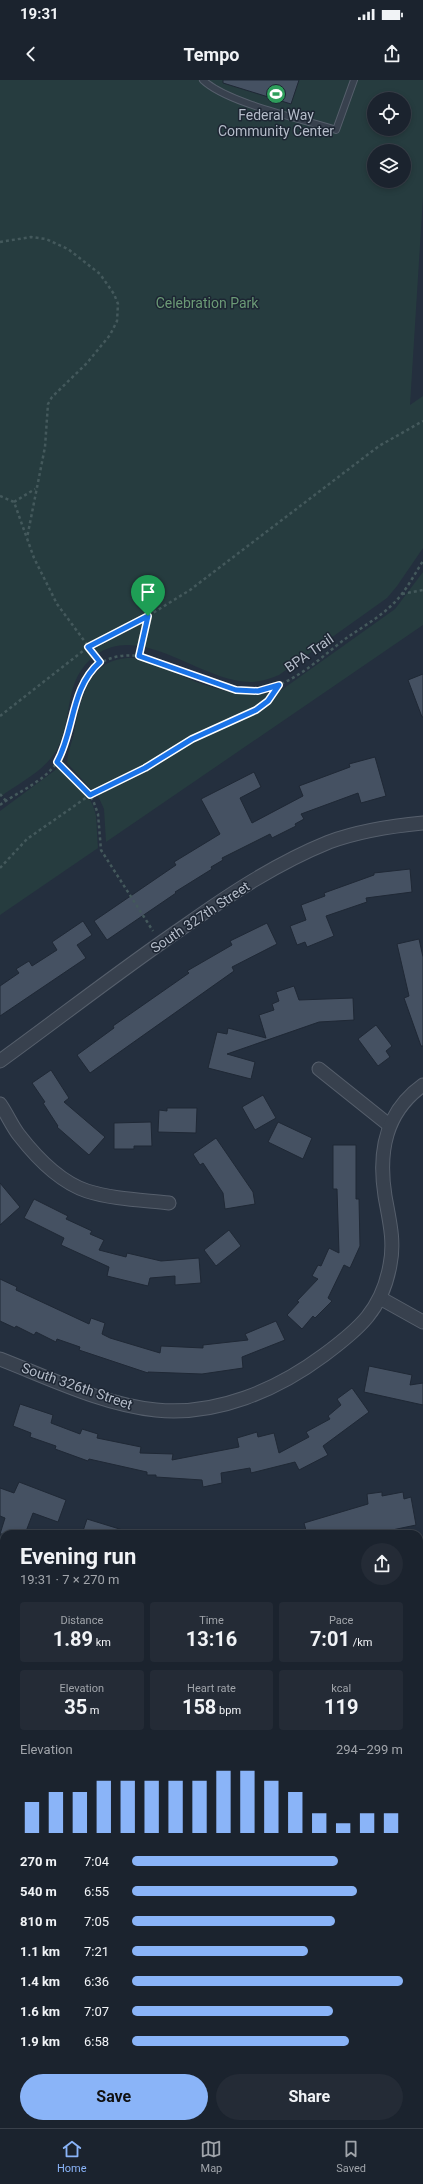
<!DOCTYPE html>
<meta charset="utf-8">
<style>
:root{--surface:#1b232e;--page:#242b36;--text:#f1f3f6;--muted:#a0a4aa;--line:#39404a;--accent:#8ab4f8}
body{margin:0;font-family:Roboto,sans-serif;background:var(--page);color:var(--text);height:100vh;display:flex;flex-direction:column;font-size:15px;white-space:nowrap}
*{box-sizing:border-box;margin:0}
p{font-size:13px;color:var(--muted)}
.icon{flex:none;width:22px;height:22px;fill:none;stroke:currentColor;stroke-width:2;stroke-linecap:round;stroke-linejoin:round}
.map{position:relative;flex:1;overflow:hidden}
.details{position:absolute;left:0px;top:1450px;width:423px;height:598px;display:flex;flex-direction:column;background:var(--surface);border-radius:12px 12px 0 0;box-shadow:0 2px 6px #0003,0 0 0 1px var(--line)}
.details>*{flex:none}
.buttons{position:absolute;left:367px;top:12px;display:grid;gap:8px}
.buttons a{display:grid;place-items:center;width:44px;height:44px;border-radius:50%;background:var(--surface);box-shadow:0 2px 6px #0003,0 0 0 1px var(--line);font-size:20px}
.pin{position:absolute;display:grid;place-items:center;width:34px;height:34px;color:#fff;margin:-41px -17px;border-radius:50% 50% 50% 0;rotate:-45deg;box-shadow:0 0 4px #0007}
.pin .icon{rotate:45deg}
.round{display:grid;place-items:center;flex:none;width:42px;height:42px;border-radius:21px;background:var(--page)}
.summary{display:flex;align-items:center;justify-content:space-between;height:68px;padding:0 20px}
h1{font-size:22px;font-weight:700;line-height:30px}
.metrics{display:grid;grid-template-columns:repeat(3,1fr);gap:6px;height:68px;padding:4px 20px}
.metrics div{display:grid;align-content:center;border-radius:4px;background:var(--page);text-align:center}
.metrics b{font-size:20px;font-weight:700}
.metrics small{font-size:11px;font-weight:400}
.metrics p{font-size:11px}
.chart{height:112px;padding:8px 20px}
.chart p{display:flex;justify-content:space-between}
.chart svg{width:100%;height:72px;margin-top:4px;stroke:var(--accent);stroke-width:6}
.button{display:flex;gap:8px;margin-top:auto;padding:8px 20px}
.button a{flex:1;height:46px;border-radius:24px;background:var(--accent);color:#111;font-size:16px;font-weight:700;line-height:46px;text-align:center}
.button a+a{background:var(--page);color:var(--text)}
ul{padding:0 20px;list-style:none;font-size:13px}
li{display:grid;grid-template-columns:64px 48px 1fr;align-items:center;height:30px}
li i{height:10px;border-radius:5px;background:var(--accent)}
.status{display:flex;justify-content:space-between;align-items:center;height:28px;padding:0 20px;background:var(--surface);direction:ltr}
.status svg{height:11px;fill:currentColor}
header{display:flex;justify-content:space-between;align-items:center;height:52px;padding:0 20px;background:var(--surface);font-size:18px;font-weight:700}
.tab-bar{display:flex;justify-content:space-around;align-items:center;height:56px;border-top:1px solid var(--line);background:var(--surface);font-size:11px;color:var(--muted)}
.tab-bar a{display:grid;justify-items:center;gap:2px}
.tab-bar .on{color:var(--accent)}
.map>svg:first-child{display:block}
.green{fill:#263c3f;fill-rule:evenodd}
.building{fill:#455162;stroke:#1f2835}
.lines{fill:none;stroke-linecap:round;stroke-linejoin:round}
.lane-casing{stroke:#565f6c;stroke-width:8}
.street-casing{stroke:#565f6c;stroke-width:15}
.path{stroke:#44595c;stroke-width:2.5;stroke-dasharray:3 3;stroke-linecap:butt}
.lane{stroke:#38414e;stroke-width:6}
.street{stroke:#38414e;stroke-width:13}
.route-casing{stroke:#fff;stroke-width:8}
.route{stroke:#1a73e8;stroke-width:5}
.labels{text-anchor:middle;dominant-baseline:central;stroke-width:3;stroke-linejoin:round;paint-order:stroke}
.poi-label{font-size:14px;fill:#b4bcc9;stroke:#1d2633}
.park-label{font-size:14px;fill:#6b9a76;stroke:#1d2633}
.street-label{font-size:14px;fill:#b4bcc9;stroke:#1d2633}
</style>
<div class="status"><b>19:31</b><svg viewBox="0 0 49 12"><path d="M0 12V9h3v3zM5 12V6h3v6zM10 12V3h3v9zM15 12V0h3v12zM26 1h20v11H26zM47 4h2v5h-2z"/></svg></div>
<header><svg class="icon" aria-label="back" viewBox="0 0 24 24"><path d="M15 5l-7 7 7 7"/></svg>Tempo<svg class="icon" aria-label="share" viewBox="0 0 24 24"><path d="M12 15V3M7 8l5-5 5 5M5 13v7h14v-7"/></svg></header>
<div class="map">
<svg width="423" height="2048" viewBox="0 0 423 2048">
<rect width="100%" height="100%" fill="#242f3e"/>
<!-- green -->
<g class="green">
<path d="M 0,0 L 423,0 L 423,117 L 410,325 L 423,316 L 423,468 L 397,506 L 387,518 L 279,595 C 269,599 260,602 250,602 C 201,602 142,542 96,575 C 61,600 75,639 56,671 C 43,692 19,703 0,717 ZM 374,19 L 404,19 L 404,49 L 374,49 ZM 374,71 L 404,71 L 404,101 L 374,101 Z"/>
<path d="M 423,492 L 423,545 L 106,762 L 104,729 L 99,718 L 67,683 C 67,673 72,663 74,653 C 82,613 91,571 143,579 C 189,598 229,623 280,611 L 395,529 Z"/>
<path d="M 58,688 L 61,688 C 75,702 93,716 96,736 C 97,746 97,758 98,768 L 0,835 L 0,731 Z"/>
</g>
<!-- building -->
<g class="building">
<path d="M 223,0 L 299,0 L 291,24 L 223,3 Z"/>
<path d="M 423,594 L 423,637 L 422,637 L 408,600 Z"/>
<path d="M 375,677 L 386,716 L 361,723 L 358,713 L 301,734 L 304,739 L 295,744 L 296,746 L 272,758 L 270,754 L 222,778 L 223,780 L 211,787 L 212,789 L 175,812 L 176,813 L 107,860 L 94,841 L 176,785 L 174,782 L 220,754 L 201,719 L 254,692 L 261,707 L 240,718 L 252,743 L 303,716 L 299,706 L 350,687 L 349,684 Z"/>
<path d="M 410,789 L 412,812 L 366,818 L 367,822 L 326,836 L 334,856 L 307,867 L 305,862 L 297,865 L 290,846 L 306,840 L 301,825 L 325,816 L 324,813 L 374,795 L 374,793 Z"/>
<path d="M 83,841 L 92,855 L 77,865 L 86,878 L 0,936 L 0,906 L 19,893 L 16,889 L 29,881 L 32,886 L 57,870 L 52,862 Z"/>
<path d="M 267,843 L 277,864 L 232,887 L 234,891 L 90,993 L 77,975 L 114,948 L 113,946 L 189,893 L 187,891 L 232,865 L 230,861 Z"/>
<path d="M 419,859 L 423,877 L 423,966 L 421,966 L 404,918 L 409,916 L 397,864 Z"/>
<path d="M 294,906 L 299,920 L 353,918 L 354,940 L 319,942 L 227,974 L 255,982 L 251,999 L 208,988 L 217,952 L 227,954 L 228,948 L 266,958 L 259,935 L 274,930 L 272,924 L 279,921 L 276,912 Z"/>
<path d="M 376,945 L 392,966 L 386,971 L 390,977 L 378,986 L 358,959 Z"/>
<path d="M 51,990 L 69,1018 L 64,1022 L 105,1057 L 89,1075 L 57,1047 L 58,1046 L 43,1023 L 45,1022 L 32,1003 Z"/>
<path d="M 263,1015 L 276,1038 L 255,1050 L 242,1027 Z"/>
<path d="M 167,1028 L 197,1028 L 196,1053 L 158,1052 L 159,1030 L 167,1031 Z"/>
<path d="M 151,1042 L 152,1066 L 134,1066 L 134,1069 L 114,1069 L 114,1043 Z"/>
<path d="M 278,1042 L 312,1058 L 303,1079 L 268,1062 Z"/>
<path d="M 216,1058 L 253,1112 L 255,1124 L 225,1129 L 223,1113 L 203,1083 L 200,1085 L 193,1074 Z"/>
<path d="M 333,1065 L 356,1065 L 356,1119 L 359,1119 L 360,1166 L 350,1188 L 344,1185 L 328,1218 L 332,1221 L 315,1238 L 313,1236 L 302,1249 L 287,1235 L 299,1222 L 297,1221 L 318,1199 L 312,1196 L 318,1185 L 321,1186 L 329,1168 L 339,1173 L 337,1109 L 333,1109 Z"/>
<path d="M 0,1103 L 20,1127 L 0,1145 Z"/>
<path d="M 34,1119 L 68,1136 L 66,1139 L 92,1151 L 90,1154 L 104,1160 L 99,1170 L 126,1177 L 127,1173 L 161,1181 L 199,1178 L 201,1203 L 175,1205 L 175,1196 L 150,1198 L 148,1206 L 107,1196 L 109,1187 L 61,1165 L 64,1158 L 24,1138 Z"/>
<path d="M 229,1150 L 241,1166 L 216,1186 L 204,1170 Z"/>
<path d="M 0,1199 L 17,1207 L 16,1210 L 89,1244 L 91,1238 L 105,1243 L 102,1254 L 110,1258 L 160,1273 L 161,1266 L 203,1268 L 203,1265 L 248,1260 L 245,1254 L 276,1241 L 285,1260 L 242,1277 L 243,1288 L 202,1294 L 148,1292 L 148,1293 L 79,1270 L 80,1267 L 57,1259 L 56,1262 L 36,1252 L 34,1255 L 16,1246 L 15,1248 L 0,1241 Z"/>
<path d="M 369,1286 L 412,1295 L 410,1305 L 423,1303 L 423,1325 L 364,1312 Z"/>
<path d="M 352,1308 L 369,1332 L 323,1366 L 328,1375 L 299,1390 L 295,1382 L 251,1393 L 250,1388 L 221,1393 L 222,1403 L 203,1407 L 202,1400 L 156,1397 L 156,1395 L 147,1395 L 147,1392 L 89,1379 L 88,1381 L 55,1369 L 56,1366 L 30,1357 L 31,1353 L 13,1346 L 20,1324 L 53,1335 L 51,1343 L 80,1354 L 82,1349 L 98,1354 L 97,1358 L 141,1367 L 140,1373 L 173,1374 L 172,1380 L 239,1367 L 237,1358 L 257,1352 L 258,1357 L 274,1353 L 279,1373 L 309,1357 L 306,1352 L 330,1339 L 328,1336 L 341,1325 L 337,1319 Z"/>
<path d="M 19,1402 L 66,1420 L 58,1442 L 33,1433 L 25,1454 L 0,1454 L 5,1438 L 0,1436 L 0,1408 L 14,1413 Z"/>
<path d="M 382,1412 L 382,1416 L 403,1412 L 404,1419 L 411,1417 L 416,1445 L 373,1454 L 307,1454 L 304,1443 L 368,1424 L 367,1414 Z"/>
<path d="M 87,1439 L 126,1451 L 126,1454 L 82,1454 Z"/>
</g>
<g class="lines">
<!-- lane casing -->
<g class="lane-casing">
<path id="lane" d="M 203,0 C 227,23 302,39 336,50 L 354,0"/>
</g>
<!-- street casing -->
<g class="street-casing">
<g id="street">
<path d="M 0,981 C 62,936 122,889 185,846 C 230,814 277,783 329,762 C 359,751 391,746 423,743"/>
<path d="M 319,989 L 389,1045"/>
<path d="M 0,1024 C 7,1034 12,1046 19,1055 C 36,1077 60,1102 87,1111 C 112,1119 142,1120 169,1123"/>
<path d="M 380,1218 L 423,1242"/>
<path d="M 0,1279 C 49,1298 104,1325 156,1330 C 217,1336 277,1310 324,1275 C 359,1249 382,1230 390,1185 C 395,1161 389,1139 385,1116 C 378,1072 385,1032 423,1005"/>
<path d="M 419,1478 L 423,1478"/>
<path d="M 0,1483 L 4,1484"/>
<path d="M 419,1708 L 423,1706"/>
<path d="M 0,1970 L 4,1965"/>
<path d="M 198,2048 L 201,2044"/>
</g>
</g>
<!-- path -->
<g class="path">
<path d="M 0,162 L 31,157 L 46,159 L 68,169 L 100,194 L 114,214 L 118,224 L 117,241 L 110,255 L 87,283 L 52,317 L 48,324 L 45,367 L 27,458"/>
<path d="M 0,416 L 14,422 L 34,478 L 57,524 L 100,582"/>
<path d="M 14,422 L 35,409"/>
<path d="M 402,514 L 423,510"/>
<path d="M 139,576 L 148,536"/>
<path d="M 0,636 L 88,567 L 148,536 L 190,510 L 379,366 L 423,341"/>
<path d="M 57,683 L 93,720 L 98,734 L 101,770 L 153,851"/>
<path d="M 0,714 L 6,721"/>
<path d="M 0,725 C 19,711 44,702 58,681 C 76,653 69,598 102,582 C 146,559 193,603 237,610 C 251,613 264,610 278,605 C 302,596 324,575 345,559 C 361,548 380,537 394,523 C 406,511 414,495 423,481"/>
<path d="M 0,788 L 27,759 L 90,715 L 145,689 L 192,659 L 256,630 L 268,621 L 279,605"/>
</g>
<!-- lane -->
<use href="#lane" class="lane"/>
<!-- street -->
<use href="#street" class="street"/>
</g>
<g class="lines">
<!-- route casing -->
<g class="route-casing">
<path id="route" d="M 148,536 L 139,576 L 236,610 L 258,611 L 279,605 L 268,621 L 256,630 L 192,659 L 145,688 L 90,715 L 57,682 C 75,650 70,608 100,582 L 88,567 Z"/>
</g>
<!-- route -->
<use href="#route" class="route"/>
</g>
<!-- icons -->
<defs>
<g id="stadium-disc" transform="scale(1)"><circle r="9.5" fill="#2e9e5b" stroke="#1d2633"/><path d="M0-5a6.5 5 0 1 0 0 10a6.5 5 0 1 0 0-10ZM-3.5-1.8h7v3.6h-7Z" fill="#fff"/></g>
</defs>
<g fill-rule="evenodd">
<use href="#stadium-disc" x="276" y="14"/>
</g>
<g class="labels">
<!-- poi labels -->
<g class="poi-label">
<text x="276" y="35">Federal Way<tspan x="276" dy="16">Community Center</tspan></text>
</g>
<!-- park labels -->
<g class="park-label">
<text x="207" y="223">Celebration Park</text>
</g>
<!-- street labels -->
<g class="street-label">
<text transform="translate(309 573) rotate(-35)">BPA Trail</text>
<text transform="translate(200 837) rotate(-34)">South 327th Street</text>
<text transform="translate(77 1306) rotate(19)">South 326th Street</text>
</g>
</g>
</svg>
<div class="buttons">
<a><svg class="icon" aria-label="locate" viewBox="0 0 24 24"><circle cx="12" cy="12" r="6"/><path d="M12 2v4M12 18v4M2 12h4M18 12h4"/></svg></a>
<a><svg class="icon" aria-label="layers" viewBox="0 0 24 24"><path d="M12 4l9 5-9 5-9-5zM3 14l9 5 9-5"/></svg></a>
</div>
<div class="pin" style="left:148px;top:536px;background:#1e9e55"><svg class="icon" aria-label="arrive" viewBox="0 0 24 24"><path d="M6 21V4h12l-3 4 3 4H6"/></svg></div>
<section class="details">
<div class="summary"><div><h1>Evening run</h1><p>19:31 · 7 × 270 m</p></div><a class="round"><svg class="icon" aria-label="share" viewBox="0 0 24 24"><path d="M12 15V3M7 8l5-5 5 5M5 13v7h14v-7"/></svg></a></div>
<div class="metrics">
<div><p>Distance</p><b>1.89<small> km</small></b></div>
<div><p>Time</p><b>13:16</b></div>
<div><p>Pace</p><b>7:01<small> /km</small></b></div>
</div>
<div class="metrics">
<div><p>Elevation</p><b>35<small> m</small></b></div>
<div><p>Heart rate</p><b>158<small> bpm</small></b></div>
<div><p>kcal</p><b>119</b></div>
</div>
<div class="chart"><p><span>Elevation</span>294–299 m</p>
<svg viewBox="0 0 160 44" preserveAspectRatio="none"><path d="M5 44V25M15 44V19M25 44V19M35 44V12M45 44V12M55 44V12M65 44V12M75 44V12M85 44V6M95 44V6M105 44V12M115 44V19M125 44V32M135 44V38M145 44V32M155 44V32"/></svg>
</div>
<ul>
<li><b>270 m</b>7:04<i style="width:76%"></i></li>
<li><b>540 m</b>6:55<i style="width:83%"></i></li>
<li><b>810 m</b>7:05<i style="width:75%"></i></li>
<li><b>1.1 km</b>7:21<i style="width:65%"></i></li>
<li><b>1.4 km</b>6:36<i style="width:100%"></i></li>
<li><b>1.6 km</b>7:07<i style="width:74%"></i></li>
<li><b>1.9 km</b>6:58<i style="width:80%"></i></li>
</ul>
<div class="button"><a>Save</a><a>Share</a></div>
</section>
</div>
<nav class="tab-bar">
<a class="on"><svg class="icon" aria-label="home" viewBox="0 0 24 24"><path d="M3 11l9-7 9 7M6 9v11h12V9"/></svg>Home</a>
<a><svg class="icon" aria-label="map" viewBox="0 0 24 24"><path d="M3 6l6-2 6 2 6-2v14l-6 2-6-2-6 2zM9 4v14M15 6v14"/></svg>Map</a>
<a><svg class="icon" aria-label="saved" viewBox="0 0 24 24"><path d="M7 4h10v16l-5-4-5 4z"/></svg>Saved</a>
</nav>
